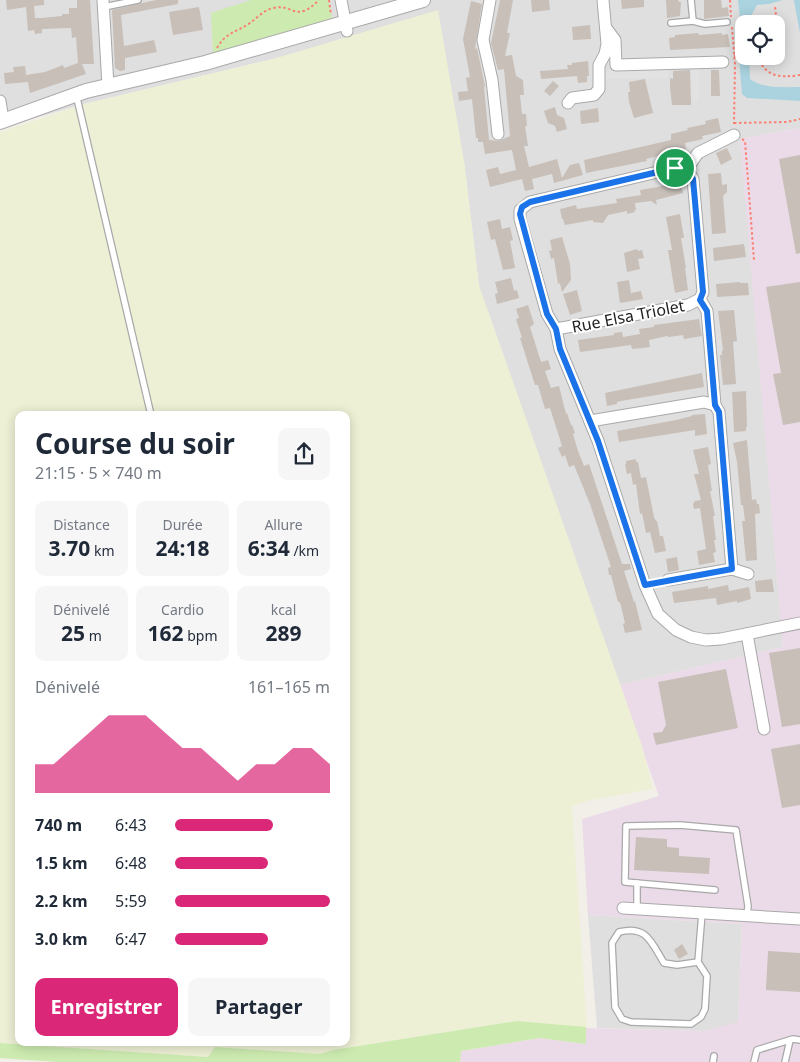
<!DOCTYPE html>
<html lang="fr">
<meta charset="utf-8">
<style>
:root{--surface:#fff;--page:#f6f6f7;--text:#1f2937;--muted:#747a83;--accent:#db2777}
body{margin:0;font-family:"Noto Sans",sans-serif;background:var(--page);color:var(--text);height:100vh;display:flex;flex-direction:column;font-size:19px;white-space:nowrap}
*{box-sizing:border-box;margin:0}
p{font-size:16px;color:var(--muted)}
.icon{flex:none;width:28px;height:28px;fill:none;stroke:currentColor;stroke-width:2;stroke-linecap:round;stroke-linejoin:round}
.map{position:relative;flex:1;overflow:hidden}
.side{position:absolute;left:15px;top:411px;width:335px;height:635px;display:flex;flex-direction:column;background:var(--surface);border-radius:10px;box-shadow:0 2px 12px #0003}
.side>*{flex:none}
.tools{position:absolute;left:735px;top:15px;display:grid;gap:10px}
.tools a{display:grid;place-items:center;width:50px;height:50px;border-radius:10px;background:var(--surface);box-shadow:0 2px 12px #0003;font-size:25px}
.pin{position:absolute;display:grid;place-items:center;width:42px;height:42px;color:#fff;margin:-21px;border:2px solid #fff;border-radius:50%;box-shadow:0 1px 5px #0007}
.round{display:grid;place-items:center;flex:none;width:52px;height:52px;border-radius:10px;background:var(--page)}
.headline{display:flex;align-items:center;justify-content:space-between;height:85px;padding:0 20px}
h1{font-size:28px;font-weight:700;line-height:38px}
.stats{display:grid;grid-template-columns:repeat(3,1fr);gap:8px;height:85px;padding:5px 20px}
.stats div{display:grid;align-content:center;border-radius:10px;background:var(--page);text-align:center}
.stats b{font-size:21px;font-weight:700}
.stats small{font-size:14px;font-weight:400}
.stats p{font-size:14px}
.chart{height:140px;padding:10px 20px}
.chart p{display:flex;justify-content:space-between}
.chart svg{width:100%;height:90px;margin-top:5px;fill:var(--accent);opacity:.7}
.button{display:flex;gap:10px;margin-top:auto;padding:10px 20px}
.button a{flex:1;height:58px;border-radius:10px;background:var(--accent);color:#fff;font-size:20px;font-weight:700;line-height:58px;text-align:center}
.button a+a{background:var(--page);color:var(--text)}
ul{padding:0 20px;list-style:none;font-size:16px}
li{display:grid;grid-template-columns:80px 60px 1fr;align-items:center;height:38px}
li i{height:12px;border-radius:6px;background:var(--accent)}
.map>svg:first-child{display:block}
.residential{fill:#e0dfdf;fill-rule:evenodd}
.industrial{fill:#ebdbe8}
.farmland{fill:#eef0d5;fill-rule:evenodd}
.grass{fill:#cdebb0}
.parking{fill:#e2e2e2}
.water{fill:#aad3df}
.building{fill:#c7bfb8}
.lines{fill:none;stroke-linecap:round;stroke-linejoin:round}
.service-casing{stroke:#a9a9a9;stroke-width:8}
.minor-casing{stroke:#a9a9a9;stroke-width:13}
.tertiary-casing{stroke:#a9a9a9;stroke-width:16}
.path{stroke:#fa8072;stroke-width:2;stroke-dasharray:2.5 2.5;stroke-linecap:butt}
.service{stroke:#fff;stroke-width:5.5}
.minor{stroke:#fff;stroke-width:11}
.tertiary{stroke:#fff;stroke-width:14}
.route-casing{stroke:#fff;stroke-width:10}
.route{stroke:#1a73e8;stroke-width:6}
.labels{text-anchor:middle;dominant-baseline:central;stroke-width:4;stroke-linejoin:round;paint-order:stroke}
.street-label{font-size:16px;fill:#222;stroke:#fff}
</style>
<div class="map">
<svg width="800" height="1062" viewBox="0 0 800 1062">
<rect width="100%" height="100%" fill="#f2efe9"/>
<!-- residential -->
<g class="residential">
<path d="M 0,0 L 800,0 L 800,128 L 741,139 L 783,647 L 619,685 L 479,286 L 464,161 L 273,59 L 84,104 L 0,128 ZM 744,24 L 776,24 L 776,56 L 744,56 Z"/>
<path d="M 588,915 L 742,924 L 738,1023 L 703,1031 L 597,1028 Z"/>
</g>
<!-- industrial -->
<path class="industrial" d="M 800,128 L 800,1062 L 460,1062 L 461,1051 L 540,1038 L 586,1044 L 586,1028 L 703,1031 L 738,1022 L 742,924 L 588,915 L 582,819 L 659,796 L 619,685 L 783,647 L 740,139 Z"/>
<!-- farmland -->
<path class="farmland" d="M 438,10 L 464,161 L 479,286 L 642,746 L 653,789 L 591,800 L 572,806 L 587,1028 L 517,1021 L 333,1050 L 320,1054 L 215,1047 L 208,1057 L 0,1043 L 0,132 L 84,104 L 273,59 ZM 19,415 L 346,415 L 346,1042 L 19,1042 Z"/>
<!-- grass -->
<g class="grass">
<path d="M 251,0 L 329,0 L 332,18 L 213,55 L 211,13 Z"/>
<path d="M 517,1021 L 586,1027 L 586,1044 L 540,1038 L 461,1051 L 460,1062 L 57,1062 L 0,1058 L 0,1043 L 208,1057 L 215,1047 L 320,1054 L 333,1050 Z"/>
</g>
<!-- parking -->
<g class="parking">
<path d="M 668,69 L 668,78 L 604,79 L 604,72 Z"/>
<path d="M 691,69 L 699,69 L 699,101 L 692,101 Z"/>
</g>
<!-- water -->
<g class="water">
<path d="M 738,0 L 783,0 L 769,4 L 757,5 L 752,14 L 752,24 L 744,24 L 744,56 L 749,56 L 750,79 C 763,89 784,87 800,87 L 800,101 L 747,98 L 742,94 L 739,58 L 741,28 Z"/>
<path d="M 793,0 L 800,0 L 800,33 L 794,1 Z"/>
</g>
<!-- building -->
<g class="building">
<path d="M 6,0 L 44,0 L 44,5 L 34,6 L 35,18 L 41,18 L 62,16 L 62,14 L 69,14 L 69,8 L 77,8 L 77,0 L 90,0 L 94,64 L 82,64 L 86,74 L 30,93 L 28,82 L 5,84 L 4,73 L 14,72 L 13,67 L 25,66 L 26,75 L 45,72 L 63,65 L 64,68 L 78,63 L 76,37 L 72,38 L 71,28 L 42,29 L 42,33 L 35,34 L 34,30 L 28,31 L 26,7 L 7,10 Z"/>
<path d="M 156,0 L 178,0 L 178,4 L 121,15 L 124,46 L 154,40 L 157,52 L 125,58 L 125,70 L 120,71 L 115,68 L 112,10 Z"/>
<path d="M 500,0 L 513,0 L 507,33 L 510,33 L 505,56 L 512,55 L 516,76 L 523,80 L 524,95 L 520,95 L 522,114 L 526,114 L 527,126 L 525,126 L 528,146 L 524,146 L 529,167 L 557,159 L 562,178 L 570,165 L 579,163 L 583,175 L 554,183 L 552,174 L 532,179 L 534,189 L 525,191 L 522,179 L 490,187 L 486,170 L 498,167 L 500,174 L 516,170 L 512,150 L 485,154 L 483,142 L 478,142 L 478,138 L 476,138 L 472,99 L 459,101 L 458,92 L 468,91 L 466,78 L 470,77 L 463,39 L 471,1 L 482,4 L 475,49 L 477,48 L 485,86 L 484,87 L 489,140 L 499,141 L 510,136 L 504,69 L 498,70 L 491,43 Z"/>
<path d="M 531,0 L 549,0 L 550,10 L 532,12 Z"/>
<path d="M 621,0 L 644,0 L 644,7 L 622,9 Z"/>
<path d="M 666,0 L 678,0 L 679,2 L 681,2 L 680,16 L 667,18 Z"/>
<path d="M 704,0 L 721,0 L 722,8 L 728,7 L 729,16 L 704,19 Z"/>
<path d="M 199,7 L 203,30 L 173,35 L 169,12 Z"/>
<path d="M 590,25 L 591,39 L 573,40 L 572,27 Z"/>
<path d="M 698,33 L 699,35 L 722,33 L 722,35 L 728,34 L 730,47 L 670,50 L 669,38 L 675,37 L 675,35 Z"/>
<path d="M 588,61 L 589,76 L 587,76 L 587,82 L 578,83 L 577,76 L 541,79 L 540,71 L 568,69 L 567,65 L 572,65 L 572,63 Z"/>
<path d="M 690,70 L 691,105 L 672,105 L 670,87 L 670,78 L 673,79 L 673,71 Z"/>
<path d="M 711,70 L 719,70 L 720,96 L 711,96 Z"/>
<path d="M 645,79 L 653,113 L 634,118 L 629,102 L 628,92 L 630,92 L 629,82 Z"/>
<path d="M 553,81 L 559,86 L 550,96 L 544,91 Z"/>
<path d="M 555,107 L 557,115 L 564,118 L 567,129 L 557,132 L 555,126 L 548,123 L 544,111 Z"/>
<path d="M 598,108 L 599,122 L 581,124 L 580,111 Z"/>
<path d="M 718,118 L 721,132 L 702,136 L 703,139 L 685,143 L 686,149 L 646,159 L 647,161 L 586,173 L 584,160 L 671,140 L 671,134 L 688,130 L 687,128 L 706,124 L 705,121 Z"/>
<path d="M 727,148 L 732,159 L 721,165 L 716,153 Z"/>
<path d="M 800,155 L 800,253 L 796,254 L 779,159 Z"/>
<path d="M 721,173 L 722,185 L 727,184 L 727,192 L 723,196 L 726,233 L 712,234 L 708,174 Z"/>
<path d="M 680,181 L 683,193 L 656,200 L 657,205 L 651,201 L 635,203 L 636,210 L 634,210 L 635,212 L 627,214 L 627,211 L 608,215 L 603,223 L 593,222 L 593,220 L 565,225 L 563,219 L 562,219 L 560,209 L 576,205 L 577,209 L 617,203 L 616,199 L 641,195 L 640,190 L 658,187 Z"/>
<path d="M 680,214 L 684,238 L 681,238 L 686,268 L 685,268 L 688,290 L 675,293 L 668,250 L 672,250 L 666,217 Z"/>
<path d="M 500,219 L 502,229 L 510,227 L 513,240 L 510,241 L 515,268 L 503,270 L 495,239 L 491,240 L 487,222 Z"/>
<path d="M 562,237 L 570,264 L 571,280 L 562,292 L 560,283 L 558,284 L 554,258 L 551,259 L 549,251 L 552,250 L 550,240 Z"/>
<path d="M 744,244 L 746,257 L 714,261 L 713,248 Z"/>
<path d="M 637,249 L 638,251 L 642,250 L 644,258 L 638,259 L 640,269 L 627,272 L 624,253 Z"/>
<path d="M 511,278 L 514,291 L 517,290 L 519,298 L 497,304 L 495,294 L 498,293 L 495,282 Z"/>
<path d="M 629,280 L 631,293 L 641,291 L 643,299 L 620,303 L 617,282 Z"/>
<path d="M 740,282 L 740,283 L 748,283 L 749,295 L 717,297 L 716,284 Z"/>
<path d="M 800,282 L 800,422 L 783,425 L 773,374 L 781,373 L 766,287 Z"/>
<path d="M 577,290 L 582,311 L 570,315 L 563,294 Z"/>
<path d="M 528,305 L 534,324 L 530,327 L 541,362 L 548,360 L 551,369 L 545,371 L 551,388 L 559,386 L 566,414 L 567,413 L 571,425 L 572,425 L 575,433 L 573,434 L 578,451 L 584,466 L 589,464 L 590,467 L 622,564 L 630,564 L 631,569 L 624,571 L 634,602 L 635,601 L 642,630 L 625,633 L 623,624 L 625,623 L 620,602 L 618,602 L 611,575 L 609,575 L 608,568 L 611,567 L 590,504 L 574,465 L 569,467 L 565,455 L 562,457 L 558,448 L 562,446 L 550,408 L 545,409 L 538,385 L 535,385 L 520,338 L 522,338 L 516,319 L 519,318 L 516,309 Z"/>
<path d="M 734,310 L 737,341 L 733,342 L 736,384 L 723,385 L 720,355 L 722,355 L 722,351 L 723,350 L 718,311 Z"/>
<path d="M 699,319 L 702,336 L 684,339 L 683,335 L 669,337 L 667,336 L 649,340 L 650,347 L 643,348 L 632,349 L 631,345 L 580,352 L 578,340 L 614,335 L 614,333 L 622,332 L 623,337 L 640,334 L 639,329 L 654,327 L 654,325 Z"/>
<path d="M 702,373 L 704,387 L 621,401 L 617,402 L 617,404 L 607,406 L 605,393 Z"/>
<path d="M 746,391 L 747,427 L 746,427 L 746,431 L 734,432 L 732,392 Z"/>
<path d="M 705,414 L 707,434 L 695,436 L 695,430 L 619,442 L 617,431 L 676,420 L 692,416 L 692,415 Z"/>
<path d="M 747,440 L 752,500 L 756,499 L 757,504 L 759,504 L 760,513 L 755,514 L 757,560 L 746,561 L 742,521 L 745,521 L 743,505 L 741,505 L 737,462 L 733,443 Z"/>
<path d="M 708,447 L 711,464 L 708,465 L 712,491 L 710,491 L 715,516 L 713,516 L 716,540 L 714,540 L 716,552 L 713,553 L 715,562 L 699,565 L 697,551 L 706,549 L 700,508 L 694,509 L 693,504 L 695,501 L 701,500 L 694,474 L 699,474 L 693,450 Z"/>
<path d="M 636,459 L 636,462 L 638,462 L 641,478 L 646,477 L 654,517 L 656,521 L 657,521 L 660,536 L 663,536 L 666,551 L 655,553 L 650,532 L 646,533 L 642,513 L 640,514 L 636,484 L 633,485 L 631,473 L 627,474 L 625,464 L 626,464 L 626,461 Z"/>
<path d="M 677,557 L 679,570 L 668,572 L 666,559 Z"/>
<path d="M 772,579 L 774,592 L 756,592 L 755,581 Z"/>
<path d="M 728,585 L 729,591 L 749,587 L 751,599 L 737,603 L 737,601 L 717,605 L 716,598 L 674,603 L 672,592 L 708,586 L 708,589 Z"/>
<path d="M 800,648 L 800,724 L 782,727 L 769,653 Z"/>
<path d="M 726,669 L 738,728 L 656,745 L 653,733 L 662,732 L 666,725 L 658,682 Z"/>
<path d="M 800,744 L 800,805 L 782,808 L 771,749 Z"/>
<path d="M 636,837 L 667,839 L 667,847 L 679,848 L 679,856 L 710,858 L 709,874 L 634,870 Z"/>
<path d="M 682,944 L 688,954 L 679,959 L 674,950 Z"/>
<path d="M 768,951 L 800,953 L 800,992 L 766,990 Z"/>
</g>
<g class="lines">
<!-- service casing -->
<g class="service-casing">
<g id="service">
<path d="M 691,0 L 693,21"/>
<path d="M 104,7 L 138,0"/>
<path d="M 671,23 L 693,21 L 705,24 L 727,22"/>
<path d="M 76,94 L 151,415"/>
<path d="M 715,890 L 625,882 L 626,826 L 680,825 L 736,830 L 748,906 L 747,916"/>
<path d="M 637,909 L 637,883"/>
<path d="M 698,962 L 677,965 L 664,963 C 651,942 647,925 619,932 L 612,943 L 615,1007 L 622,1019 L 631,1022 L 691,1024 L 701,1017 L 705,1009 L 707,976 L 698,962 L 702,913"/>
<path d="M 713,1062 L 714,1056"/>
<path d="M 754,1062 L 757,1050 L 793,1039 L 800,1040"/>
<path d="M 785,1062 L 790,1040"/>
</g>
</g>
<!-- minor casing -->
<g class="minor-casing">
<g id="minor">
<path d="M 103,0 L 108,86"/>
<path d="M 341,0 L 347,31"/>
<path d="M 490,0 L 483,40 L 492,80 L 498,134"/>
<path d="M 606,28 L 615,40 L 616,65 L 723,62"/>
<path d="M 0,101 L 3,120"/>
<path d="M 568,103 L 572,98 L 594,95 L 599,89 L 599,65 L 605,54 L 607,44 L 603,0"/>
<path d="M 734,135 L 698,153 L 687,169 L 679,167 L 530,202 L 520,210 L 520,219 L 547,314 L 556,329 L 560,349 L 598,441 L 645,585 L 658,614 L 676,630 L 691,637 L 706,640 L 721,639 L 800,623"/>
<path d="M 687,169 L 693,179 L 703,292 L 700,299 L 707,311 L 715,405 L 719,412 L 732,569"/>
<path d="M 556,329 L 688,305 L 700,299"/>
<path d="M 590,421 L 704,402 L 715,405"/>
<path d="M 668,580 L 732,569 L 748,574"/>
<path d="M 747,634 L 764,729"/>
<path d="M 623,908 L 800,919"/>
</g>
</g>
<!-- tertiary casing -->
<g class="tertiary-casing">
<path id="tertiary" d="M 0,122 L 86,91 L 205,63 L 423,0"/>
</g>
<!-- path -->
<g class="path">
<path d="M 329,0 L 331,15"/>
<path d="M 730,0 L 731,17"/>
<path d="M 773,24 L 776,16 L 775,6"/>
<path d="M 732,27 L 735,64 L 734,124"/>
<path d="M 217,48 C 226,32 237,32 250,23 C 257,18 264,10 273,8 C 293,3 295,24 319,0"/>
<path d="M 734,56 L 744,56"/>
<path d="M 757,56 C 766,77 779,78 800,75"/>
<path d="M 734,123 L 787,122 L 800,119"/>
<path d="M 742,139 L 745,141 L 754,260"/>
</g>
<!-- service -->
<use href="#service" class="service"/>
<!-- minor -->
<use href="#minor" class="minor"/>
<!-- tertiary -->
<use href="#tertiary" class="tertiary"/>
</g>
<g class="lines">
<!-- route casing -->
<g class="route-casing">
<path id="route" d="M 679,167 L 687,169 L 693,179 L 703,292 L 700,300 L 707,311 L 715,405 L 719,412 L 732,569 L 645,585 L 598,441 L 560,349 L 556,329 L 547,314 L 520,214 L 522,207 L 530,202 Z"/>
</g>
<!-- route -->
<use href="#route" class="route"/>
</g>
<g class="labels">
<!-- street labels -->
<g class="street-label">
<text transform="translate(628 316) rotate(-11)">Rue Elsa Triolet</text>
</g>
</g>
</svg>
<div class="tools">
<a><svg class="icon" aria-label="locate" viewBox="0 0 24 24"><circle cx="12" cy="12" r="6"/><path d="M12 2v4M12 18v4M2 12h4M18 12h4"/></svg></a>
</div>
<div class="pin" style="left:675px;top:168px;background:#1e9e55"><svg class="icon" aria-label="arrive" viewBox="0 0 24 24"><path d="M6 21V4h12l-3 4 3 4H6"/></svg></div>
<section class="side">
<div class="headline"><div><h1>Course du soir</h1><p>21:15 · 5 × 740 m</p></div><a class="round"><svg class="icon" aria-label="share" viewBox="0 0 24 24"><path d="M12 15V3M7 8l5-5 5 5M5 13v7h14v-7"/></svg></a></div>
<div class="stats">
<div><p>Distance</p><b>3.70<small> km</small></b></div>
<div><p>Durée</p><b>24:18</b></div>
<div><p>Allure</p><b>6:34<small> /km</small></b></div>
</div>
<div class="stats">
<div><p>Dénivelé</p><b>25<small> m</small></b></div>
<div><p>Cardio</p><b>162<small> bpm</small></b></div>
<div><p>kcal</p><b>289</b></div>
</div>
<div class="chart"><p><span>Dénivelé</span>161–165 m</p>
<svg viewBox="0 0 160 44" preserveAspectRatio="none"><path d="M0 44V30L10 30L20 22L30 14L40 6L50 6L60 6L70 14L80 22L90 22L100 30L110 38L120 30L130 30L140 22L150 22L160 30V44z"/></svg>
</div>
<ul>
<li><b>740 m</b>6:43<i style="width:63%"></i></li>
<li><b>1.5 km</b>6:48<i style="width:60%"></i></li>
<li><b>2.2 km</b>5:59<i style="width:100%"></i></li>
<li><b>3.0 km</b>6:47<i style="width:60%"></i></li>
</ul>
<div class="button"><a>Enregistrer</a><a>Partager</a></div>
</section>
</div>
